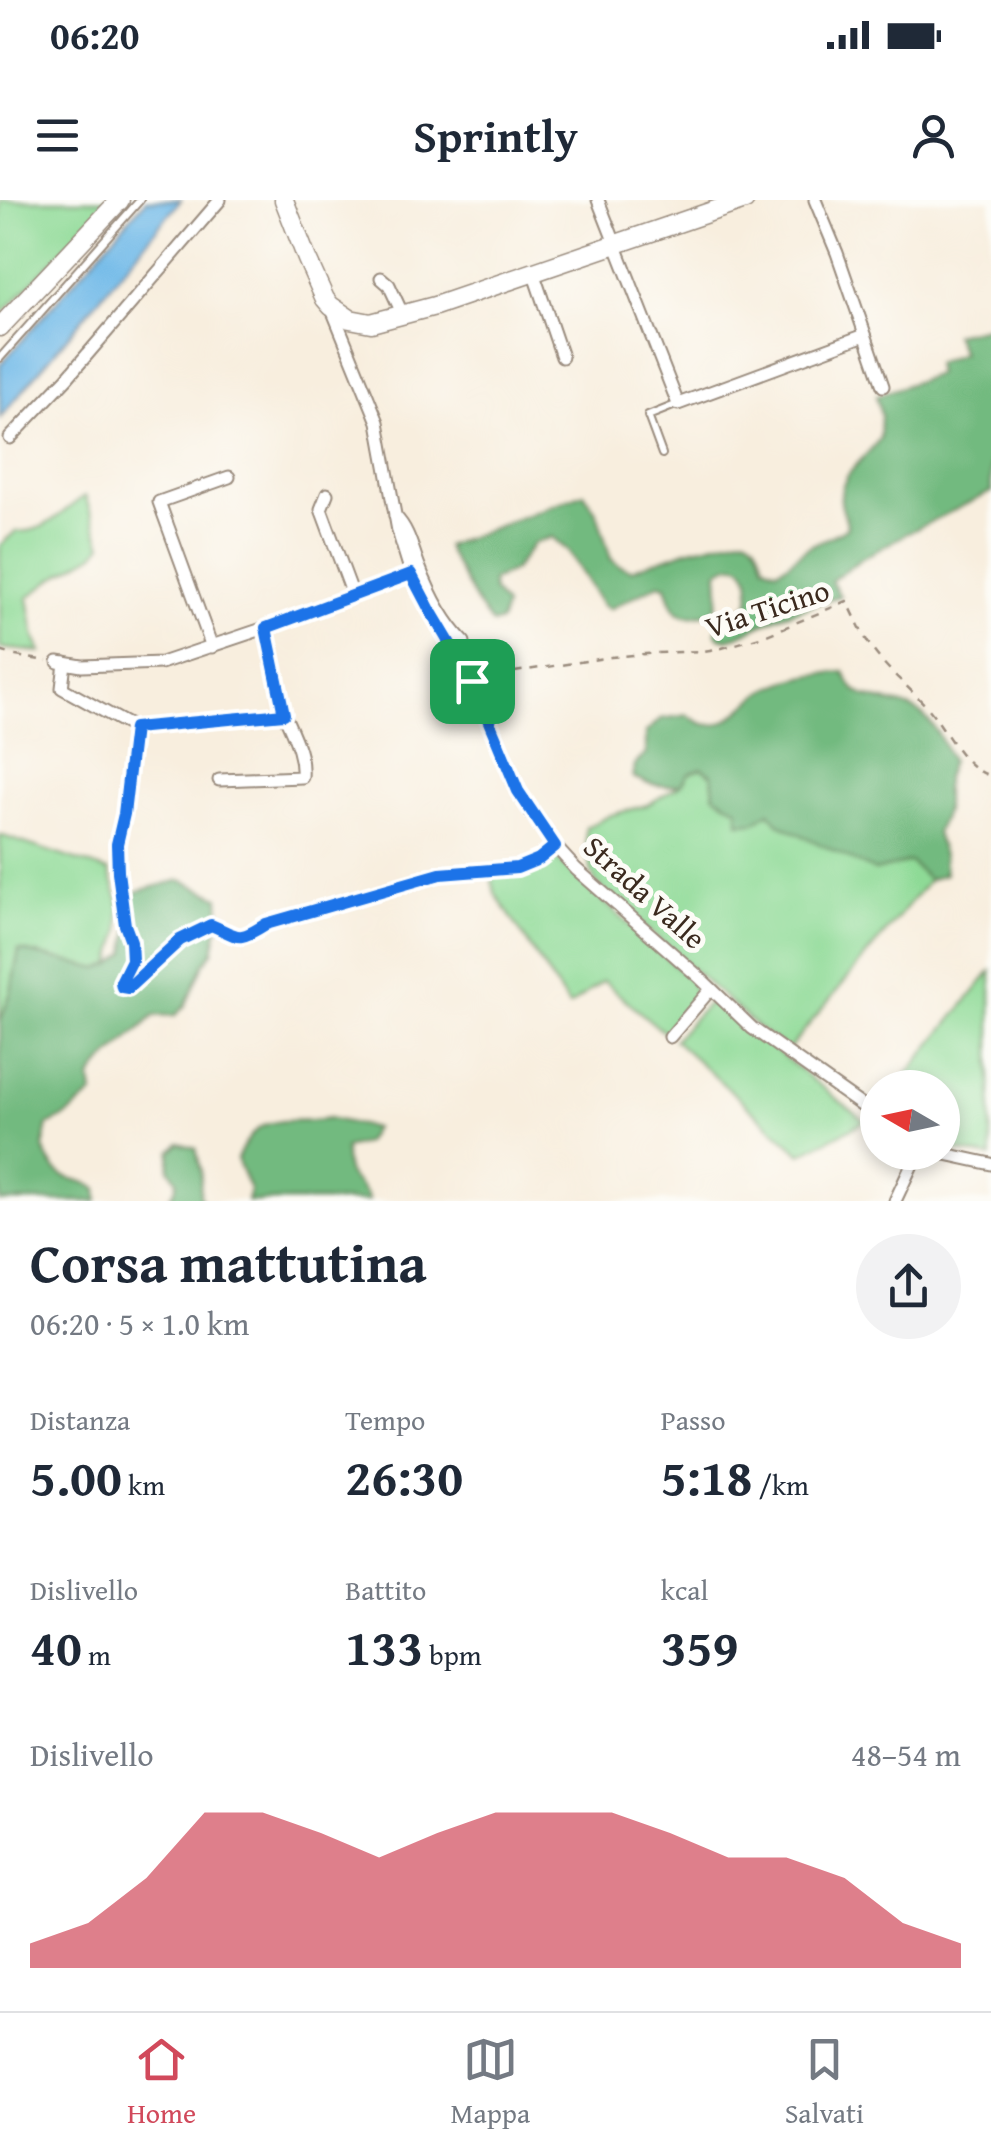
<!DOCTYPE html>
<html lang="it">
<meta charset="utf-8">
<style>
:root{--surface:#fff;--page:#f2f2f3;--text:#1f2937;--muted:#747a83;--line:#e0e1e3;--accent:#d1495b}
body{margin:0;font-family:"Gentium Book Plus",serif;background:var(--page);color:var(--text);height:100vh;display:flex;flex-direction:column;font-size:38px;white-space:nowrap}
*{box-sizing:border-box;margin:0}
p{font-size:32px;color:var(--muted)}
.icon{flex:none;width:55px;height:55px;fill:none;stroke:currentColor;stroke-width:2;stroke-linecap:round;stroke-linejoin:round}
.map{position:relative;height:1001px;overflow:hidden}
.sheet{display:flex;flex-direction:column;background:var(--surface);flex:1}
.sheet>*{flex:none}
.needle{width:65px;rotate:279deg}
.controls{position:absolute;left:860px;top:870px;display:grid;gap:20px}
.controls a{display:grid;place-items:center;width:100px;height:100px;border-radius:50%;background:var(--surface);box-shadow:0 5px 15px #0003;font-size:50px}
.pin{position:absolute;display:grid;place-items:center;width:85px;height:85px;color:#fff;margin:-42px;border-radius:20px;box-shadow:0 5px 15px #0006}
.round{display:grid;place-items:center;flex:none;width:105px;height:105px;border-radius:52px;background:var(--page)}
.headline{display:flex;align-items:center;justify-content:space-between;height:170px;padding:0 30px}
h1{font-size:55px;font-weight:800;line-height:75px}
.stats{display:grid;grid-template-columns:repeat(3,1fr);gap:15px;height:170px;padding:10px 30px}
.stats div{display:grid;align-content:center}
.stats b{font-size:50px;font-weight:800}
.stats small{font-size:28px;font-weight:400}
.stats p{font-size:28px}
.chart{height:280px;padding:20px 30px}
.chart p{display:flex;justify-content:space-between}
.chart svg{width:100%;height:180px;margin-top:10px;fill:var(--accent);opacity:.7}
.status{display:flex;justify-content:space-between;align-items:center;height:70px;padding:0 50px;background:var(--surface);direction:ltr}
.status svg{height:28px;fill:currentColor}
header{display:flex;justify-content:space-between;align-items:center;height:130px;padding:0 30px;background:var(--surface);font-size:45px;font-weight:800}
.tab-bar{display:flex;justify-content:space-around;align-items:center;height:140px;border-top:2px solid var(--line);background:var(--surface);font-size:28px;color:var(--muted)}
.tab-bar a{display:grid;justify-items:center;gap:5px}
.tab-bar .on{color:var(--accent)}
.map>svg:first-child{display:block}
.green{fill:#8eda96;stroke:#64825a;stroke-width:2.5}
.forest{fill:#72ba7f;stroke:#56724e;stroke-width:2.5}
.water{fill:#70b9e8;stroke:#567283;stroke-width:2.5}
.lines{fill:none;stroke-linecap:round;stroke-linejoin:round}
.lane-casing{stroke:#9a8c7e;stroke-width:10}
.street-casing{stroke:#9a8c7e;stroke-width:15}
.secondary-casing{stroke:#9a8c7e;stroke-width:21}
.path{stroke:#9a8c7e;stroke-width:2.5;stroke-dasharray:8 8;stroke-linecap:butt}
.lane{stroke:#fff;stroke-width:6}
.street{stroke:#fff;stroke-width:11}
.secondary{stroke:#fff;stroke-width:18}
.route-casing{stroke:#fff;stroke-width:20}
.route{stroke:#1a73e8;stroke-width:12}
.labels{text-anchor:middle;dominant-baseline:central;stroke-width:10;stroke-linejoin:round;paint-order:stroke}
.street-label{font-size:30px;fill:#3b2a1e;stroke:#fdfcf7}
</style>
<div class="status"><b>06:20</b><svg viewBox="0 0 49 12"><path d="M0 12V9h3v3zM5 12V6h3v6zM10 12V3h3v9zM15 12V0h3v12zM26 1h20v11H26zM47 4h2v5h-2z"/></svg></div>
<header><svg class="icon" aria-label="menu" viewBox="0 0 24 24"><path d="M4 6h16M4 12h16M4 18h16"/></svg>Sprintly<svg class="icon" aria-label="person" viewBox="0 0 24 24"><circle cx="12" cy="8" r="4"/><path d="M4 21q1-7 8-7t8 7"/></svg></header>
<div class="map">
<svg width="991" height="1001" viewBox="0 0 991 1001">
<rect width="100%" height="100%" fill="#fdfcf7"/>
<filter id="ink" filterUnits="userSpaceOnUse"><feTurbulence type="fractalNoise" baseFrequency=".01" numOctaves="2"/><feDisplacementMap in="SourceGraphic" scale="20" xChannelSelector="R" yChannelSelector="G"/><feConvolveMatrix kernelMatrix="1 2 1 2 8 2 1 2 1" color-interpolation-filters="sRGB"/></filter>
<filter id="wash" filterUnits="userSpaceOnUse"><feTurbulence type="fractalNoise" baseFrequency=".0048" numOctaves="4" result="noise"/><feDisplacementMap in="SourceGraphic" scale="40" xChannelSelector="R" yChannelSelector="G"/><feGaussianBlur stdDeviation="2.25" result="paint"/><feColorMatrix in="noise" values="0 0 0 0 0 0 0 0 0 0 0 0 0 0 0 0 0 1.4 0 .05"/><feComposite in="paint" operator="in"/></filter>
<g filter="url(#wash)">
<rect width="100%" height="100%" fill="#f8eede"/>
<!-- green -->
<g class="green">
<path d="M 0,0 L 111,0 L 0,116 Z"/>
<path d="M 85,296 L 102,345 L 95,354 L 52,379 L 28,398 L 35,438 L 41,452 L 0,448 L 0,345 L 16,331 C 46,334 61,311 85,296 Z"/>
<path d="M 702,568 L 712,574 L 714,595 L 738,609 L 769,611 L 911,662 L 929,680 L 788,850 L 757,827 L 595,682 C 588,663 585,646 586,627 L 611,615 L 647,605 L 682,584 L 688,574 Z"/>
<path d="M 0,635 L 109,671 L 119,702 L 120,731 L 111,765 L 99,769 L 19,750 L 11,792 L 0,822 Z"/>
<path d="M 555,657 L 689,779 L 696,794 L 667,835 L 603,781 L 569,806 L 495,693 L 492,680 L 494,674 C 524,675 533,679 555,657 Z"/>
<path d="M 991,771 L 991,957 L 943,949 L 942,888 L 896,888 Z"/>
<path d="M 707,804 L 717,804 L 865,921 L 801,954 L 674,840 Z"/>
</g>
<!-- forest -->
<g class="forest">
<path d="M 991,126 L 991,292 L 908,333 L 861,359 L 831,381 L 840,396 L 780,416 L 738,436 L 728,439 L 719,437 L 716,432 C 720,416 736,413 749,403 C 749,395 751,382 748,375 C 742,360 727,364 718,372 C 718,381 721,396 717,405 C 714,411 710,412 704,414 C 677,423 673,408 666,386 L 659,384 L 609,409 L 602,405 L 568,351 L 552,337 L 534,343 L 514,370 L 492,381 L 493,390 L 505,406 L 501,421 L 492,424 L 477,404 L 448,351 L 446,346 L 584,293 L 597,313 L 611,359 L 618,365 L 631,370 L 690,349 L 745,336 C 758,339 760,354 765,365 L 777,370 C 790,364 798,353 810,346 C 823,339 836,336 847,327 C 847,318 842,312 841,302 C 838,274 866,259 880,238 L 881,215 L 876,196 L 937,174 L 935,163 L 962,153 L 954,134 Z"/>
<path d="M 844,472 C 847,477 849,482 852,487 C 867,504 901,499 920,513 C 936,525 943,543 951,561 L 945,578 L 945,612 L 936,633 L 943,655 L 945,674 L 929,680 L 910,662 L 875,671 L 779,624 L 769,612 L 755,622 L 739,623 L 738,609 L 714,595 L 712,575 L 702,568 L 688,574 L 682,584 C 663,588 650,585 633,577 L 635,565 L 646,553 L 646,532 L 661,519 L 688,515 C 723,544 740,503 768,489 C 790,478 820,473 844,472 Z"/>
<path d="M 181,680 L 219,697 L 220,717 L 213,752 L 204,764 L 185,806 L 176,815 L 154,816 L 102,863 L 91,878 L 93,894 L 68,915 L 48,925 L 43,948 C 48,958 54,971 64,976 C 77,982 82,978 97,989 L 98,1001 L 0,1001 L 0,822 L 11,792 L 19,750 L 99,769 L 111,765 L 126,753 L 129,730 L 128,708 L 137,691 Z"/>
<path d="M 329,918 L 374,928 L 365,943 L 345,948 C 344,988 357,973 369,1001 L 247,1001 L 250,990 L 237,959 C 260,907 284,926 329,918 Z"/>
<path d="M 179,943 L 196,948 L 201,971 L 200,995 L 202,1001 L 167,1001 L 175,990 L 177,980 L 169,969 L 171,951 Z"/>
</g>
<!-- water -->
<path class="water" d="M 146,0 L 181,0 L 0,218 L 0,165 Z"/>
</g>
<g filter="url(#ink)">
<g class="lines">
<!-- lane casing -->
<g class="lane-casing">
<g id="lane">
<path d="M 0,158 L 140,0"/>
<path d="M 662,254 L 648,216 L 678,204"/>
</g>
</g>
<!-- street casing -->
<g class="street-casing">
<g id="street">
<path d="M 598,0 L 678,204 L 865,135"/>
<path d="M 815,0 L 837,53 L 883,186"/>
<path d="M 533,72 L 562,157"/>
<path d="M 381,78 L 389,85 L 403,115"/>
<path d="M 331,107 L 378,222 L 398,331 L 411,373 L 430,410 L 472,481 L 512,579 L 531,613 L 555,646 L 576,669 L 698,776 L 752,828 L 878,917"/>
<path d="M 10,238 L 67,178 L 220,0"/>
<path d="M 327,294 L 321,309 L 353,395"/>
<path d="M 395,316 C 409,330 412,348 419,366 C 429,392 445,423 464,442"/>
<path d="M 212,447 L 159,302 L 229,277"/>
<path d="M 58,462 L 82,466 L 161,463 L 265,428 L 411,373"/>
<path d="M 65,463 L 62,488 L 134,528 L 284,514 L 265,428"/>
<path d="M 219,580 L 302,577 C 304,554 293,535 284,514"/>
<path d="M 670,837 L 711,789"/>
<path d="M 936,952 L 991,964"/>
<path d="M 895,1001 L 918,952"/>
</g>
</g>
<!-- secondary casing -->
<g class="secondary-casing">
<g id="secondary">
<path d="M 284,0 L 307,59 L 325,99 L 331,106 L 350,119 L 371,123 L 435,106 L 745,0"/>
<path d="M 0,127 L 120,0"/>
</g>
</g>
<!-- path -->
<g class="path">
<path d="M 0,451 L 16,456 L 47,461"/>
<path d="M 483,477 L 611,457 L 657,453 L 703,451 L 722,448 L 767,435 L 847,401 C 856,418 862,435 873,450 C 889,472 910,488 928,508 C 946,529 962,568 991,576"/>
<path d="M 133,540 L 124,614 L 117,644 L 118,672 L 125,725 L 131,741 L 132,761 L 121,781 L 122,787 L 128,788 L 180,740 L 211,725 C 239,737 236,743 265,725 L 440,674 L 517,668 L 539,659 L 546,653"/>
</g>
<!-- lane -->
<use href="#lane" class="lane"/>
<!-- street -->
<use href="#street" class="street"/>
<!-- secondary -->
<use href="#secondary" class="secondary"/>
</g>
</g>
<g class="lines" filter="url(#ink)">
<!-- route casing -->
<g class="route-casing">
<path id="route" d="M 411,374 L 430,410 L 472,481 L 518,591 L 555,646 L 539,659 L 517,668 L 440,674 L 266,724 C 236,743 240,737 211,725 L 180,740 L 128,788 L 122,787 L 121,782 L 132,760 L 131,741 L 125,725 L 118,672 L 117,644 L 124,614 L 134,528 L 284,514 L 266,428 Z"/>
</g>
<!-- route -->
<use href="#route" class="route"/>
</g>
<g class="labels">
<!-- street labels -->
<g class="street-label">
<text transform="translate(767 408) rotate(-18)">Via Ticino</text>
<text transform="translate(645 692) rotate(42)">Strada Valle</text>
</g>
</g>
</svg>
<div class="controls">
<a><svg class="needle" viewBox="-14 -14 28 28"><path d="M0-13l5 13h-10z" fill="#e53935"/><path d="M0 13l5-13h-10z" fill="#747a83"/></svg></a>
</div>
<div class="pin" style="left:472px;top:481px;background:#1e9e55"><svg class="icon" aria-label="arrive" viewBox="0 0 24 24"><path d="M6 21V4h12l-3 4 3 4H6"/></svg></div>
</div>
<section class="sheet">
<div class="headline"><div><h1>Corsa mattutina</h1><p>06:20 · 5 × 1.0 km</p></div><a class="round"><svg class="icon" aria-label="share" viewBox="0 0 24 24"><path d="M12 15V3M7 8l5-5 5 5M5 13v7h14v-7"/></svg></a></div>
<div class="stats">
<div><p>Distanza</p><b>5.00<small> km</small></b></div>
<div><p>Tempo</p><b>26:30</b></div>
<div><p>Passo</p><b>5:18<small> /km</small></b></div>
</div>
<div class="stats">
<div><p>Dislivello</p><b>40<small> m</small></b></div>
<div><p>Battito</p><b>133<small> bpm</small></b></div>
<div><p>kcal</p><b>359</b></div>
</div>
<div class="chart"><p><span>Dislivello</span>48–54 m</p>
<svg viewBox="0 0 160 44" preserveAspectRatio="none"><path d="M0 44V38L10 33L20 22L30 6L40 6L50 11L60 17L70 11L80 6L90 6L100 6L110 11L120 17L130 17L140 22L150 33L160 38V44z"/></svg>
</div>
</section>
<nav class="tab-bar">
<a class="on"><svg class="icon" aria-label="home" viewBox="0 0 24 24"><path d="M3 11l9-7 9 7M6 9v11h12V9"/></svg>Home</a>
<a><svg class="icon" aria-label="map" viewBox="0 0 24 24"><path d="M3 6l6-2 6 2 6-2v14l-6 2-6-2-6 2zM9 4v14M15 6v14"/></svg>Mappa</a>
<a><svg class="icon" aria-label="saved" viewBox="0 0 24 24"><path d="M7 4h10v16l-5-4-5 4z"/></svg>Salvati</a>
</nav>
